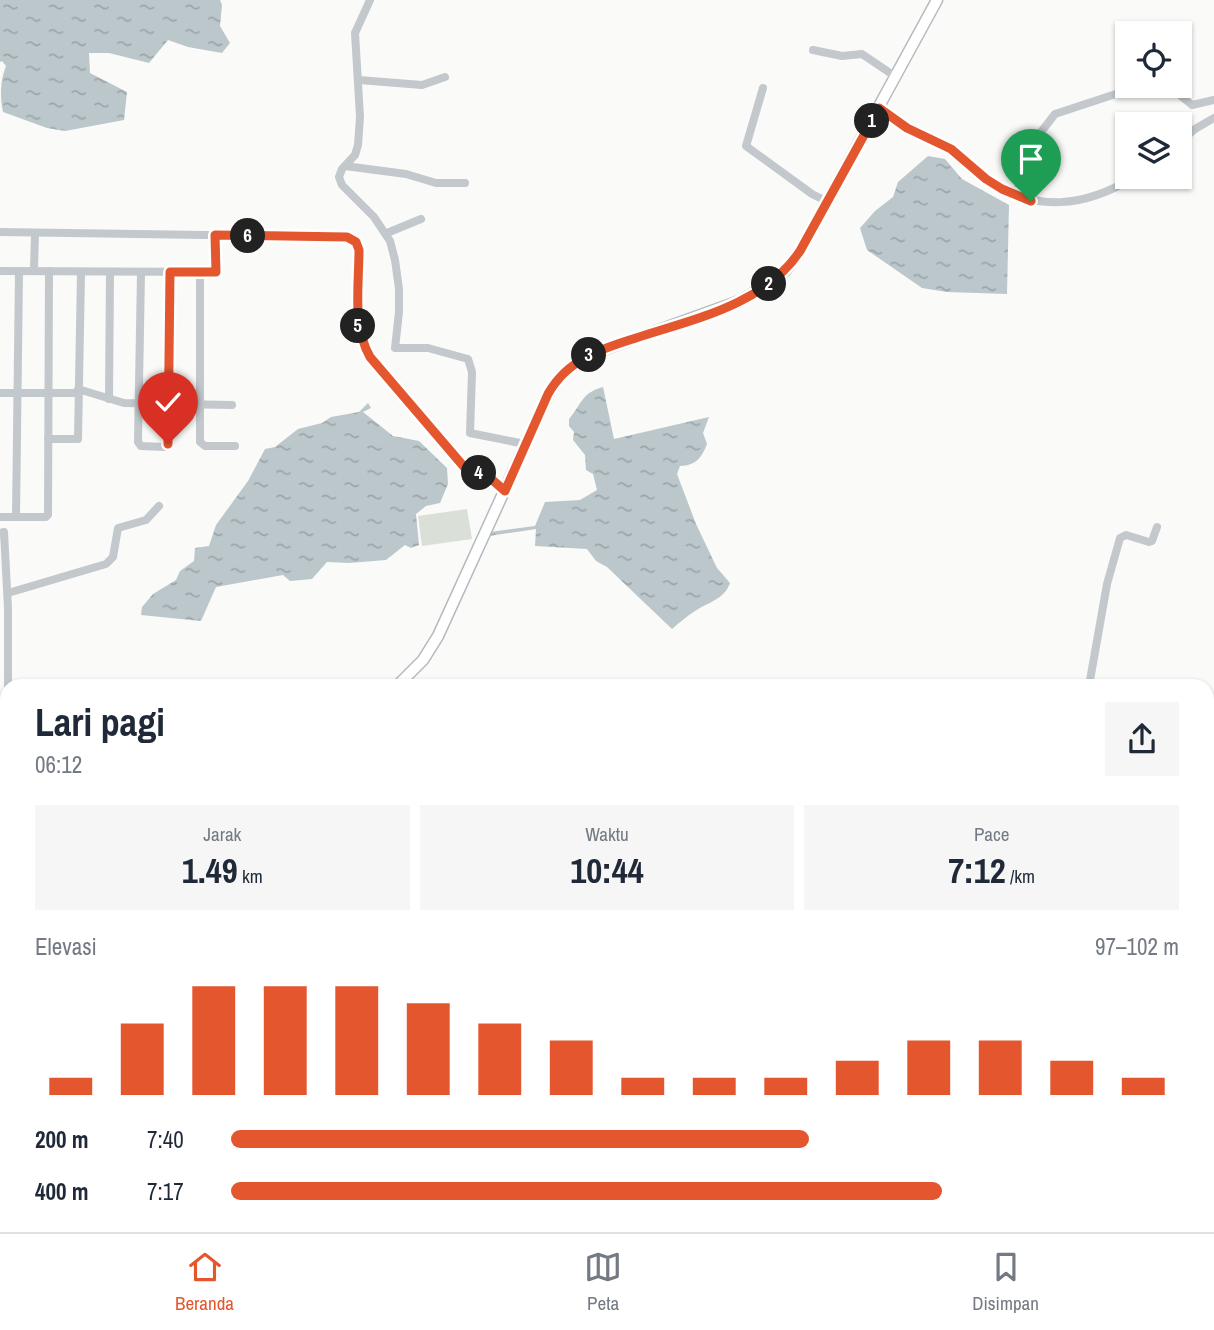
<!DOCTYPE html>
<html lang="id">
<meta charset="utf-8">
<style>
:root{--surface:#fff;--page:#f6f6f7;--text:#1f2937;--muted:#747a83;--line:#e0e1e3;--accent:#e4572e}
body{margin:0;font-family:"Archivo Narrow",sans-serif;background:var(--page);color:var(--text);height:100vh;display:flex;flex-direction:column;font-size:26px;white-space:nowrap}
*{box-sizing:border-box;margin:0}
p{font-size:23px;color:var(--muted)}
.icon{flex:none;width:38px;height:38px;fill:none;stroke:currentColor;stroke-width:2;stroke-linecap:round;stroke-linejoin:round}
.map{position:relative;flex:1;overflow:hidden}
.details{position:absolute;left:0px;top:679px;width:1214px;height:553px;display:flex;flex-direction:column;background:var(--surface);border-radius:21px 21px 0 0;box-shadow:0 2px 5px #0004}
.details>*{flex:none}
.controls{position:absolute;left:1115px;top:21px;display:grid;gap:14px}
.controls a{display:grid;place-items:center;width:77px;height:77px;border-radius:0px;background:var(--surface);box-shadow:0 2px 5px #0004;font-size:35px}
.pin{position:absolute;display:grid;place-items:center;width:60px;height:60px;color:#fff;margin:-72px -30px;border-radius:50% 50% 50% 0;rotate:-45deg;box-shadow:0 0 7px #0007}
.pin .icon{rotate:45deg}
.km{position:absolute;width:35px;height:35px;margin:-18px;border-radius:50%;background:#222;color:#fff;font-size:19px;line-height:35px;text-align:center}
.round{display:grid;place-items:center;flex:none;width:74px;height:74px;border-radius:0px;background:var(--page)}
.head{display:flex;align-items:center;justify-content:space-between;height:119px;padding:0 35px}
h1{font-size:38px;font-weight:800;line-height:52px}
.stats{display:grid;grid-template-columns:repeat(3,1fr);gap:10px;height:119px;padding:7px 35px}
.stats div{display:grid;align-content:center;border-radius:0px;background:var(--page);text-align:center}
.stats b{font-size:35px;font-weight:800}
.stats small{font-size:19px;font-weight:400}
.stats p{font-size:19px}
.chart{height:196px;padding:14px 35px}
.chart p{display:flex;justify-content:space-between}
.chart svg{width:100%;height:126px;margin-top:7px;stroke:var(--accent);stroke-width:6}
ul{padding:0 35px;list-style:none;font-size:23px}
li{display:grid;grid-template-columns:112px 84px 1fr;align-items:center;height:52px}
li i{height:18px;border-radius:9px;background:var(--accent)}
.menu{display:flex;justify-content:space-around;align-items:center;height:98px;border-top:2px solid var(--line);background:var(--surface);font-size:19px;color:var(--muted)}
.menu a{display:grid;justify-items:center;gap:4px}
.menu .current{color:var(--accent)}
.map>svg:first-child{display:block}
.garden{fill:#dadfd7}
.water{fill:url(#water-ripples)}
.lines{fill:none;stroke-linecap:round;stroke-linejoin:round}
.major-casing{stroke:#b5babe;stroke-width:13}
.minor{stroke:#c3c8cc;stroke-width:8}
.major{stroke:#fff;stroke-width:10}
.route-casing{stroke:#fff;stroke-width:14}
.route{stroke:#e4572e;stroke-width:9}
</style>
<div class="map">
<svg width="1214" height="1232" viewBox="0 0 1214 1232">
<defs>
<pattern id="water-ripples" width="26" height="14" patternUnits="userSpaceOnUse" patternTransform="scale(1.75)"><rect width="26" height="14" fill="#bbc7cb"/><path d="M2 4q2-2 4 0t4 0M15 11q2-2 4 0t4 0" fill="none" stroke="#9ca6aa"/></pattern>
</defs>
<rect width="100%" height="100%" fill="#fafaf8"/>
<!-- garden -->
<path class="garden" d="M 467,509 L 472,539 L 422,546 L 418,516 Z"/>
<!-- water -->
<g class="water">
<path d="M 0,0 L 220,0 L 222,5 L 220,26 L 230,43 L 222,53 L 188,47 L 168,40 L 149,63 L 109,53 L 89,53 L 90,73 L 127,92 L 124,120 L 65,131 L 47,128 L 3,112 C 0,99 0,80 6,66 L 2,61 L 0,62 Z"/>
<path d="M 928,156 L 945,159 L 962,179 L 1009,205 L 1007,294 L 947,292 L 922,288 L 867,250 L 860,228 L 875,211 L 893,197 L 898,182 Z"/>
<path d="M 603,387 L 614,439 L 709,417 L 703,433 L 707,444 C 701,459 696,465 680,466 L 677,474 L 696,524 L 717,568 L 730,583 C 724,600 708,602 695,611 C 687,616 679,623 672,629 L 607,567 L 596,561 L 587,549 L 535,546 L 536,529 L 489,536 L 490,532 L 535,526 L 545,502 L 580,500 L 597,490 L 593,474 L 586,470 L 585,455 L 573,440 L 574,432 L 569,426 L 569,419 C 582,404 581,393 603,387 Z"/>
<path d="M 368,403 L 371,408 L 363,412 L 393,436 L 419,441 L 447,468 L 448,484 L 440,503 L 426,506 L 416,514 L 419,545 L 411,548 L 405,545 L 386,560 L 349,563 L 327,562 L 312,579 L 290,581 L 283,575 L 216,587 L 201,621 L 141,615 L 142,607 L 153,594 L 176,580 L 180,571 L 194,561 L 195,548 L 209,546 L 216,525 L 248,481 L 265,449 L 275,447 L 298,429 L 322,423 L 331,417 L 359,412 Z"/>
</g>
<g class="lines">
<!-- major casing -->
<g class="major-casing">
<g id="major">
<path d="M 397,686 L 423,660 L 438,636 L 548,395 C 559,375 573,364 592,354 L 742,300 L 770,283 L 785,271 L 800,251 L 937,0"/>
<path d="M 0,807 L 7,804"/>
</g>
</g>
<!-- minor -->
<g class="minor">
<path d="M 370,0 L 355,33 L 360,117 L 358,145 L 355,155 L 342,169 L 339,177 L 342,185 L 374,217 L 390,241 L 395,260 L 399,289 L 399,312 L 395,348 L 428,348 L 468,359 L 472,372 L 470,433 L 525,444"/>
<path d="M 813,50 L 842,56 L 862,54 L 896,77"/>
<path d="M 359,80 L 422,85 L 445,77"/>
<path d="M 1173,86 L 1182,97 L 1192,105 L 1214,100"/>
<path d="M 763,88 L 746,146 L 812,194 L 828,202"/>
<path d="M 879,108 C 892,118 905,127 920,135 C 930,140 940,142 950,148 C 963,157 974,170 987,180 C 1035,213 1086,207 1134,177"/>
<path d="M 1180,142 L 1195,129 L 1214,118"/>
<path d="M 345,166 L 406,174 L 436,183 L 465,183"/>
<path d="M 1012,194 L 1018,188 L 1022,178 L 1020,152 L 1023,144 L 1041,132 L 1055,114 L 1140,86"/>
<path d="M 0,232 L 347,237 L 356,242 L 359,250 C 359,286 352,325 370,357 L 465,468 L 489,477 L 505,491"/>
<path d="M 387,233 L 421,219"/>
<path d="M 0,271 L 216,272 L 215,235"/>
<path d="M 34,271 L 35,233"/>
<path d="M 141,272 L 138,442 L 141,446 L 165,447 L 169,441 L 170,272"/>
<path d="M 200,273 L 200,442 L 205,446 L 235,446"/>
<path d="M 78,389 L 124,403 L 232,405"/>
<path d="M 0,393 L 78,393"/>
<path d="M 109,399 L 110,272"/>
<path d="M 48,439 L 78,439 L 81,272"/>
<path d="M 0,517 L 46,517 L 48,515 L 49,271"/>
<path d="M 16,517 L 19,271"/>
<path d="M 0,533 L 4,532 L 8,608 L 8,686"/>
<path d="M 8,593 L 106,564 L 113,557 L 118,528 L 146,520 L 159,506"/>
<path d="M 1089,686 L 1107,584 L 1120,538 L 1126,535 L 1149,542 L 1152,541 L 1157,527"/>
<path d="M 1208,853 L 1209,840 L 1214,837"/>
<path d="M 0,942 L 7,944"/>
<path d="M 1208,956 L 1214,955"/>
<path d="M 0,1098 L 1,1099"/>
<path d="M 7,1136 L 7,1137"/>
<path d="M 0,1197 L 7,1196"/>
<path d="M 168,1225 L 171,1232"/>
<path d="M 709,1225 L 712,1232"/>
<path d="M 1147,1225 L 1173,1232"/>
<path d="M 10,1232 L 10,1225"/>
<path d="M 634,1232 L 663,1225"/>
<path d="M 826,1232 L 827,1225"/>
</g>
<!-- major -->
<use href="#major" class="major"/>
</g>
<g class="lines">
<!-- route casing -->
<g class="route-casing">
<path id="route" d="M 168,444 L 170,272 L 216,272 L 215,235 L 347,237 L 356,242 L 359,250 C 359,286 352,325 370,357 L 465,468 L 489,477 L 505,491 L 548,394 C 567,360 600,349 636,338 C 694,319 764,305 800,251 L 879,108 L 907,128 L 951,149 L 986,179 L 1002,189 L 1031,201"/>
</g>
<!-- route -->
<use href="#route" class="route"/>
</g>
</svg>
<div class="controls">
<a><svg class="icon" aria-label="locate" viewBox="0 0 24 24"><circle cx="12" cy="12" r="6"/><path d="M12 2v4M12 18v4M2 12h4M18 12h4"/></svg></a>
<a><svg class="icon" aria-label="layers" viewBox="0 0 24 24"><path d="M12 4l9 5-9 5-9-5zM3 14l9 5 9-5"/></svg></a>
</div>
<div class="pin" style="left:1031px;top:201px;background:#1e9e55"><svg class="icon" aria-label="arrive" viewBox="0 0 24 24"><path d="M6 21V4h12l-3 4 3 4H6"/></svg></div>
<div class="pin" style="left:168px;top:444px;background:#d93025"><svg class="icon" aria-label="check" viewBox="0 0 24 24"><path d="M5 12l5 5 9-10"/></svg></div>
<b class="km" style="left:872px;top:121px">1</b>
<b class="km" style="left:769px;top:284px">2</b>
<b class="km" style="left:589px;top:355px">3</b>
<b class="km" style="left:479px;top:473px">4</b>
<b class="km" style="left:358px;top:326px">5</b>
<b class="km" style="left:248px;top:236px">6</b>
<section class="details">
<div class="head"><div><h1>Lari pagi</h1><p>06:12</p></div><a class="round"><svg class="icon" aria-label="share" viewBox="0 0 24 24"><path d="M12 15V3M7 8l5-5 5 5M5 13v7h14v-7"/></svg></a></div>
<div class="stats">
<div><p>Jarak</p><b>1.49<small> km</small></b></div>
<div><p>Waktu</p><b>10:44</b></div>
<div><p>Pace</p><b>7:12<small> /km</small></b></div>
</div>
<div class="chart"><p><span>Elevasi</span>97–102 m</p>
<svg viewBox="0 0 160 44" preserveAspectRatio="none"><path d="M5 44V38M15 44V19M25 44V6M35 44V6M45 44V6M55 44V12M65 44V19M75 44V25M85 44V38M95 44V38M105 44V38M115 44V32M125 44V25M135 44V25M145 44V32M155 44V38"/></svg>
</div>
<ul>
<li><b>200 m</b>7:40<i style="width:61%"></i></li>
<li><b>400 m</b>7:17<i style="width:75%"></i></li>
</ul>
</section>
</div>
<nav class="menu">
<a class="current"><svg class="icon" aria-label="home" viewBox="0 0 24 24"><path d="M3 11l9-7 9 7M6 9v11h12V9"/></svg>Beranda</a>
<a><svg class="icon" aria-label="map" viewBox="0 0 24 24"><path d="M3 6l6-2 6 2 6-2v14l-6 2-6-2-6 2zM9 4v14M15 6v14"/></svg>Peta</a>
<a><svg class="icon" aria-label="saved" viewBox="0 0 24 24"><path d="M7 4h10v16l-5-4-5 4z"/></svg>Disimpan</a>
</nav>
